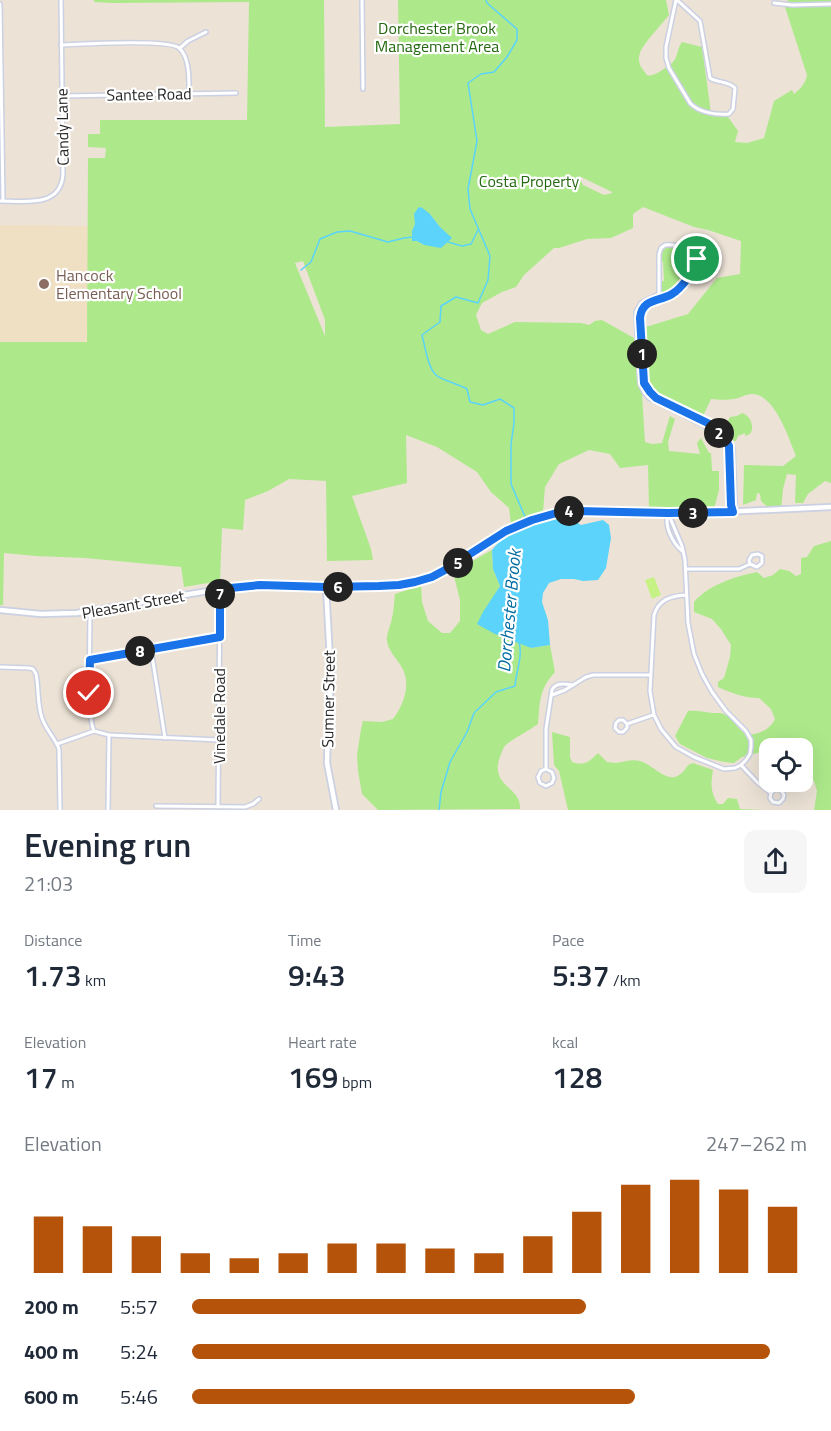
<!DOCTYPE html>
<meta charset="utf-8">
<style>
:root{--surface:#fff;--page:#f6f6f7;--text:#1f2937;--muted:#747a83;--accent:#b45309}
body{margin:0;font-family:"Titillium Web",sans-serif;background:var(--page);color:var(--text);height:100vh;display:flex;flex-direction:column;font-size:22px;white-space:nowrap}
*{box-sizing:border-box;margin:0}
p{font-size:20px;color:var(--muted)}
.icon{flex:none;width:33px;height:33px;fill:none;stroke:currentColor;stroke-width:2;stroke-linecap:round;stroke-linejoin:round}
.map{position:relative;height:810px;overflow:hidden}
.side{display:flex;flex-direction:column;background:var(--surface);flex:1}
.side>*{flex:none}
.buttons{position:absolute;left:759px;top:738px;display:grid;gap:12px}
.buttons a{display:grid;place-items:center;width:54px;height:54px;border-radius:12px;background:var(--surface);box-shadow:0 6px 24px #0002;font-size:30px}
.pin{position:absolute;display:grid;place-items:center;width:51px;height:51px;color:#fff;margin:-26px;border:3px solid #fff;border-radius:50%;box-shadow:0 2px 6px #0007}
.km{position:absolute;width:30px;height:30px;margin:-15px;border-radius:50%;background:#222;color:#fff;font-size:16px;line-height:30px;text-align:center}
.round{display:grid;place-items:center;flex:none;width:63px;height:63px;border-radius:12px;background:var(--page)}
.headline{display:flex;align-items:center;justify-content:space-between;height:102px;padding:0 24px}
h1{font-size:33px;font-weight:600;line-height:45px}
.metrics{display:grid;grid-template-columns:repeat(3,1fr);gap:9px;height:102px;padding:6px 24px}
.metrics div{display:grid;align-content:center}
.metrics b{font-size:30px;font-weight:600}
.metrics small{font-size:16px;font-weight:400}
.metrics p{font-size:16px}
.chart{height:168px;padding:12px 24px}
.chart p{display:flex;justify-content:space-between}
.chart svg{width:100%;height:108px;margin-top:6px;stroke:var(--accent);stroke-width:6}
ul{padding:0 24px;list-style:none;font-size:20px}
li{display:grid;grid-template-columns:96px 72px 1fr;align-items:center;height:45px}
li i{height:15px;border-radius:8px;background:var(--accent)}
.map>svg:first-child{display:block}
.education{fill:#f0e0c3}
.green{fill:#ade98b;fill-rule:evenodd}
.pitch{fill:#c6f285}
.water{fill:#5bd3fb}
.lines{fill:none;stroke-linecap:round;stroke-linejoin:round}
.stream{stroke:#5bd3fb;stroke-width:1.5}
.street-casing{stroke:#cbd0e2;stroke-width:6}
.secondary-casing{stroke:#cbd0e2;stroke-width:8}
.street{stroke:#fff;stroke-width:3}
.secondary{stroke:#fff;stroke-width:4.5}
.route-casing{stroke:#fff;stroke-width:12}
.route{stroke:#1a73e8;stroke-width:8}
.education-dot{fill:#8d6e63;stroke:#fff;stroke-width:2}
.labels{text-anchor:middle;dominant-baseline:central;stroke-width:4.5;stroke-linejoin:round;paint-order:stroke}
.park-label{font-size:16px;fill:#256911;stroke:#fff}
.street-label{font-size:16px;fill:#272727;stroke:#fff}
.education-label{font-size:16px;fill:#785e54;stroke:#fff;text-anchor:start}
.water-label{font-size:18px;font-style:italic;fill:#006da2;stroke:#fff}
</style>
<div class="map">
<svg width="831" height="810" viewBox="0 0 831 810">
<rect width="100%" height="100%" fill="#ece2d6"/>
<!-- education -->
<path class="education" d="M 0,225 L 88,226 L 87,342 L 0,342 Z"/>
<!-- green -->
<g class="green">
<path d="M 94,0 L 324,0 L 325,127 L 400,124 L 398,0 L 666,0 L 669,15 C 663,23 642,45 640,53 C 638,58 639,63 641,67 C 642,68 646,74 647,75 C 653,78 667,67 672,63 C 678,58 677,48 682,42 L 702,47 L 711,113 L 724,117 L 728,117 L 738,131 L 735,142 L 747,143 L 764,138 L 774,101 L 792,90 L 794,94 C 800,89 806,83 807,75 L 785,7 L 788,0 L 831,0 L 831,483 L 825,481 L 808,494 L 803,503 L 795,503 L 796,475 L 787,474 L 783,489 L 781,510 L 770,509 L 761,501 L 760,494 L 757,493 L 756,500 L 743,505 L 744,465 L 783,466 L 796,456 C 789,439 775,394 752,394 C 746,394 740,398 734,399 C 727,400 718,400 711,399 L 704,414 L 697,415 L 654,393 L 645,383 L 643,327 L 649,326 L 688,314 L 717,278 L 740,274 L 741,241 L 708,230 L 694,227 L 643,207 L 633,214 L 633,228 L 611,238 L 587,239 L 559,248 L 554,248 L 524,275 L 516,287 L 502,292 L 482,303 L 476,315 L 481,330 L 488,334 L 515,322 L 581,323 L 589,325 L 595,321 L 602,320 L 634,338 L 637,381 L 642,394 L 645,442 L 652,444 L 662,443 L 670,416 L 675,419 L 668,442 L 669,451 L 700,454 L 697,443 L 701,438 L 709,453 L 711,453 L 712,471 L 719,471 L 719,490 L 714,509 L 649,508 L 648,465 L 620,468 L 610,454 L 589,450 L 559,464 L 545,487 L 543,512 L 511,524 L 509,508 L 491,492 L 477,472 L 437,447 L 406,435 L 407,483 L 352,496 L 371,549 L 373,560 L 327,561 L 326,481 L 289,479 L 268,491 L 245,500 L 243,530 L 222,528 L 220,581 L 184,587 L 181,567 L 85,558 L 36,556 L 4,553 L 3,605 L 0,605 L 0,342 L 87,342 L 88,158 L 105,158 L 106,148 L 88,147 L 88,134 L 100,134 L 100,120 L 247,120 L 249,2 L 112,3 L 94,2 ZM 579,176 L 612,192 L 612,193 L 604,195 L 583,185 ZM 430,214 L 440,227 L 424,245 L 417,241 L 412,231 L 415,224 ZM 303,261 L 325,320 L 325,336 L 295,263 Z"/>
<path d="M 667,246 C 678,246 692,251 696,262 L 693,269 L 690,267 L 674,286 L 672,292 L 666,293 L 662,292 L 661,281 L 664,281 L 663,262 L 660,259 L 661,251 Z"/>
<path d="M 742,413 C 749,415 753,422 752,430 L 750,434 L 745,436 L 745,433 L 738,436 L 736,441 L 734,441 L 723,429 L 722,424 L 725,426 L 730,417 L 737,416 Z"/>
<path d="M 831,541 L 831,810 L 814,810 L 817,791 L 814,781 L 806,778 L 803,780 L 802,748 L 770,748 L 769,755 L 765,751 L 742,757 L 734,763 L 724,762 L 707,758 L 680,744 L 675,736 L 688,711 C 696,710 704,712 712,713 C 714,713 720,713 721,713 C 739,718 737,742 761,732 C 768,729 772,725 775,719 L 771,709 L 759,698 C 744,698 731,693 718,687 L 718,682 L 724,678 L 730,657 L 731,645 L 721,629 L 712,619 L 694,612 L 694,602 C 710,584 734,577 757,572 L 764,578 L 773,575 L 780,569 L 789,571 L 796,576 L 801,574 L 801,558 L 807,557 L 814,546 Z"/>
<path d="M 492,550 L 493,569 L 500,586 L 491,601 L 531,648 L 550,645 L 555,672 C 539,689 540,702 538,724 C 528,731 516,737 507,744 C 503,747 502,752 500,757 C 489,786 522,787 520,809 L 378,810 L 362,794 L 358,771 L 357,755 L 361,729 L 363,721 L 382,722 L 393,719 C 404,704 412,683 401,666 C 396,658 388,650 387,641 C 386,634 391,625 392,618 C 394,610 394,602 395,594 L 421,585 L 422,602 L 428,621 L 442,633 L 450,633 L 460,621 L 460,600 L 453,572 Z"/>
<path d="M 552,732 L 570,737 L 570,757 L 572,762 C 585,766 589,762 598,753 L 607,762 C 610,762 613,763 616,763 C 625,762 631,759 640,761 C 659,767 671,792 688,765 L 693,763 L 713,770 C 711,783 710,792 718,804 L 723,804 L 728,798 L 737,799 L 740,809 L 763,810 L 568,810 L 559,771 L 554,765 Z"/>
</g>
<!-- pitch -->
<path class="pitch" d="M 654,577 L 661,595 L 652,599 L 645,580 Z"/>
<!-- water -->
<g class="water">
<path d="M 421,207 L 430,214 L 440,227 L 452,238 L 441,248 L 424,245 L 417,241 L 412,241 L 412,231 L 415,224 L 414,214 L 418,208 Z"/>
<path d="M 566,516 L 581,525 L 603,520 L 609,525 L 611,538 L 606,568 L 598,580 L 583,581 L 574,579 L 561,579 L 549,583 L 543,593 L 542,602 L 548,620 L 550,645 L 531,648 L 495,634 L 477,624 L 483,612 L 500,586 L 493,569 L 492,550 C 508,529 541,522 566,516 Z"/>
</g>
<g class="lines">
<!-- stream -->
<g class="stream">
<path d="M 486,0 L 487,3 L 517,29 L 517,40 L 507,57 L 494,72 L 481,74 L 468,83 L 477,141 L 468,189 L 470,209 L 490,256 L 488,280 L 478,303 L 456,297 L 441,306 L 440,322 L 422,335 C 425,346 428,368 436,375 C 441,380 459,384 467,389 L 470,402 L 483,405 L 500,399 L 514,408 L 514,423 L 511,444 L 511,484 L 526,519"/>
<path d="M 448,242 L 462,246 L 471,244 L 478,230"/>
<path d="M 301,270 L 311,262 L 320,239 L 337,232 L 350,231 L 388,242 L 404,238 L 413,237"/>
<path d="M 439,810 L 441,792 L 450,762 L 467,732 L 474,713 L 496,692 L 515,686 C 516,671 523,657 519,642"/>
</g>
<!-- street casing -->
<g class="street-casing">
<g id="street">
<path d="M 362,0 L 363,89"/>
<path d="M 676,0 L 666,47 L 666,58 L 669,68 L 690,103 C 699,113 717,115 729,114 L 733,109 L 735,88 C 729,81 717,83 710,78 L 700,21 L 677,0"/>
<path d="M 774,3 L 792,5 L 831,4"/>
<path d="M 0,4 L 3,201"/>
<path d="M 61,45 C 80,44 169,39 179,48 C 190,57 189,81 189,93"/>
<path d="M 180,48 L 188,41 L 206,32"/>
<path d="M 62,96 L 236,93"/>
<path d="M 0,201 C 25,201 61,208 63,174 L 61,0"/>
<path d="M 665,245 C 677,244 694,249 697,262 C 695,270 681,288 673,293 C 660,302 641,298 640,318 L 644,383 L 648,390 L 654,396 L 718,428 L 728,436 L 733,448 L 735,505 L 733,512 L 731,505 L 729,448 L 724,437 L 717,432 L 649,398 L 644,392 L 640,384 L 636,312 L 641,303 L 659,294 L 659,254 L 661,248 Z"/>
<path d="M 668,513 L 682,546 L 685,560 L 688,623 L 694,654 L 702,674 L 712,692 L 726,711 L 746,731 L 751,740 L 751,747 L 750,754 L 746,760 L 741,765 L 735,768 L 724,769 L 694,757 L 676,747 L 661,729 L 654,715 L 650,691 L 654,615 C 659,599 671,596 686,595"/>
<path d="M 668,513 C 664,526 672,542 682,551"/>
<path d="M 686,569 L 739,569 L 750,564 L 757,567 L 762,563 L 762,556 L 758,554 L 752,555 L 749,560 L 750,564"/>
<path d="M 90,612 L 89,703 L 92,725 L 94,731 L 109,735 L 219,740"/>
<path d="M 151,649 L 165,738"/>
<path d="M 90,660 L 220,637"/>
<path d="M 0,667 L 29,668 L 33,669 L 36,674 C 39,688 37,704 42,718 C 46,730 55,738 59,749 L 60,810"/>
<path d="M 552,695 L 565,690 L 586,677 L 593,675 L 650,675"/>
<path d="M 627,724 L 623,720 L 619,720 L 616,723 L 615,728 L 619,732 L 623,732 L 627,728 L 627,724 L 653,715"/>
<path d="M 57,744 L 94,731"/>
<path d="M 741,765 L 757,782 L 771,793 L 770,798 L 773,802 L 779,803 L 783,799 L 784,795 L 781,790 L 775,789 L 771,793"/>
<path d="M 546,769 L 541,771 L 538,777 L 540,783 L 546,786 L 552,783 L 554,778 L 552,772 L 546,769 L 546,729 L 552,690 C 556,682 565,684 573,685"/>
<path d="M 156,806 L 245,807 L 253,804 L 259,799"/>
<path d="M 218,806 L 220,589"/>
<path d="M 108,810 L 109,735"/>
</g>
</g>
<!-- secondary casing -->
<g class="secondary-casing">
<g id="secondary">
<path d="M 326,587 L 331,678 L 328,729 L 327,763 L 336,810"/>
<path d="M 0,610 L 41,614 L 77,613 L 220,589 L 244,586 L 356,587 L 409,583 L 432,577 L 445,570 L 506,531 L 550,515 L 567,511 L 701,513 L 831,507"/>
</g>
</g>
<!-- street -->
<use href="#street" class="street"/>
<!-- secondary -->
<use href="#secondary" class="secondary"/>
</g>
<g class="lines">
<!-- route casing -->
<g class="route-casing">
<path id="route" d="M 89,693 L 90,660 L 220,637 L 220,589 L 260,585 L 326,587 L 379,586 L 399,585 L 415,582 L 432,577 L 445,570 L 506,531 L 532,520 L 560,512 L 576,511 L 668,513 L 733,512 L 731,505 L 729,446 L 724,437 L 717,432 L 718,428 L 656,398 L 650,392 L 644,383 L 640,318 C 642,298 659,302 672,294 C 681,289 697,268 697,259"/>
</g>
<!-- route -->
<use href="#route" class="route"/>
</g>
<!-- markers -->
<circle class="education-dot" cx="44" cy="284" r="6"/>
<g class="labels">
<!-- park labels -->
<g class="park-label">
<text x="437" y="28">Dorchester Brook<tspan x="437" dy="18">Management Area</tspan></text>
<text x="529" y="181">Costa Property</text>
</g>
<!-- street labels -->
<g class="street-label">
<text transform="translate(149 94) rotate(-1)">Santee Road</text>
<text transform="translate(62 127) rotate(-91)">Candy Lane</text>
<text transform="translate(133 604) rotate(-10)">Pleasant Street</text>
<text transform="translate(328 699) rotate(-89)">Sumner Street</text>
<text transform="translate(219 716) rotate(-90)">Vinedale Road</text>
</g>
<!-- education labels -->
<g class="education-label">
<text x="56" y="275">Hancock<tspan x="56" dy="18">Elementary School</tspan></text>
</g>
<!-- water labels -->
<g class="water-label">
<text transform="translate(509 611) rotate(-85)">Dorchester Brook</text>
</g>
</g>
</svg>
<div class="buttons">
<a><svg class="icon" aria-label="locate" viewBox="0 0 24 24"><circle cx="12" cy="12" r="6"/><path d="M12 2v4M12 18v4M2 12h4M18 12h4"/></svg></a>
</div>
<div class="pin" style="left:697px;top:259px;background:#1e9e55"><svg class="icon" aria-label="arrive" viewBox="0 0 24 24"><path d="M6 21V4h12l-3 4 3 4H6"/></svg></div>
<div class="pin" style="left:89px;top:693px;background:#d93025"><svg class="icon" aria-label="check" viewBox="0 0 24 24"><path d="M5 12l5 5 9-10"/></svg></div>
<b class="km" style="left:642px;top:354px">1</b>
<b class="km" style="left:719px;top:433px">2</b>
<b class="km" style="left:693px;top:513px">3</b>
<b class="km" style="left:569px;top:511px">4</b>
<b class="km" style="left:458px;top:563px">5</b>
<b class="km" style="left:338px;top:587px">6</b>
<b class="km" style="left:220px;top:594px">7</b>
<b class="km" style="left:140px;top:651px">8</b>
</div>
<section class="side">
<div class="headline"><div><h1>Evening run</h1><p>21:03</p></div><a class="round"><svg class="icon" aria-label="share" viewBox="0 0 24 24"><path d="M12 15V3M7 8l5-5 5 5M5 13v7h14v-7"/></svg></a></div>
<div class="metrics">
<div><p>Distance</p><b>1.73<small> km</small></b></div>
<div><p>Time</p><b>9:43</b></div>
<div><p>Pace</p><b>5:37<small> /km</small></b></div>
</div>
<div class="metrics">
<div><p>Elevation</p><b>17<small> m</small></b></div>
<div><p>Heart rate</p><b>169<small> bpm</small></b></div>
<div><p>kcal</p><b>128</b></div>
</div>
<div class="chart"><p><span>Elevation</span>247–262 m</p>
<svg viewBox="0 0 160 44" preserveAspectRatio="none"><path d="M5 44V21M15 44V25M25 44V29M35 44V36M45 44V38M55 44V36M65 44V32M75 44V32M85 44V34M95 44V36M105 44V29M115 44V19M125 44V8M135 44V6M145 44V10M155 44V17"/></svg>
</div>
<ul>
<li><b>200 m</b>5:57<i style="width:64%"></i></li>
<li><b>400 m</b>5:24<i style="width:94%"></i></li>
<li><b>600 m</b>5:46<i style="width:72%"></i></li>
</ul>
</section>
